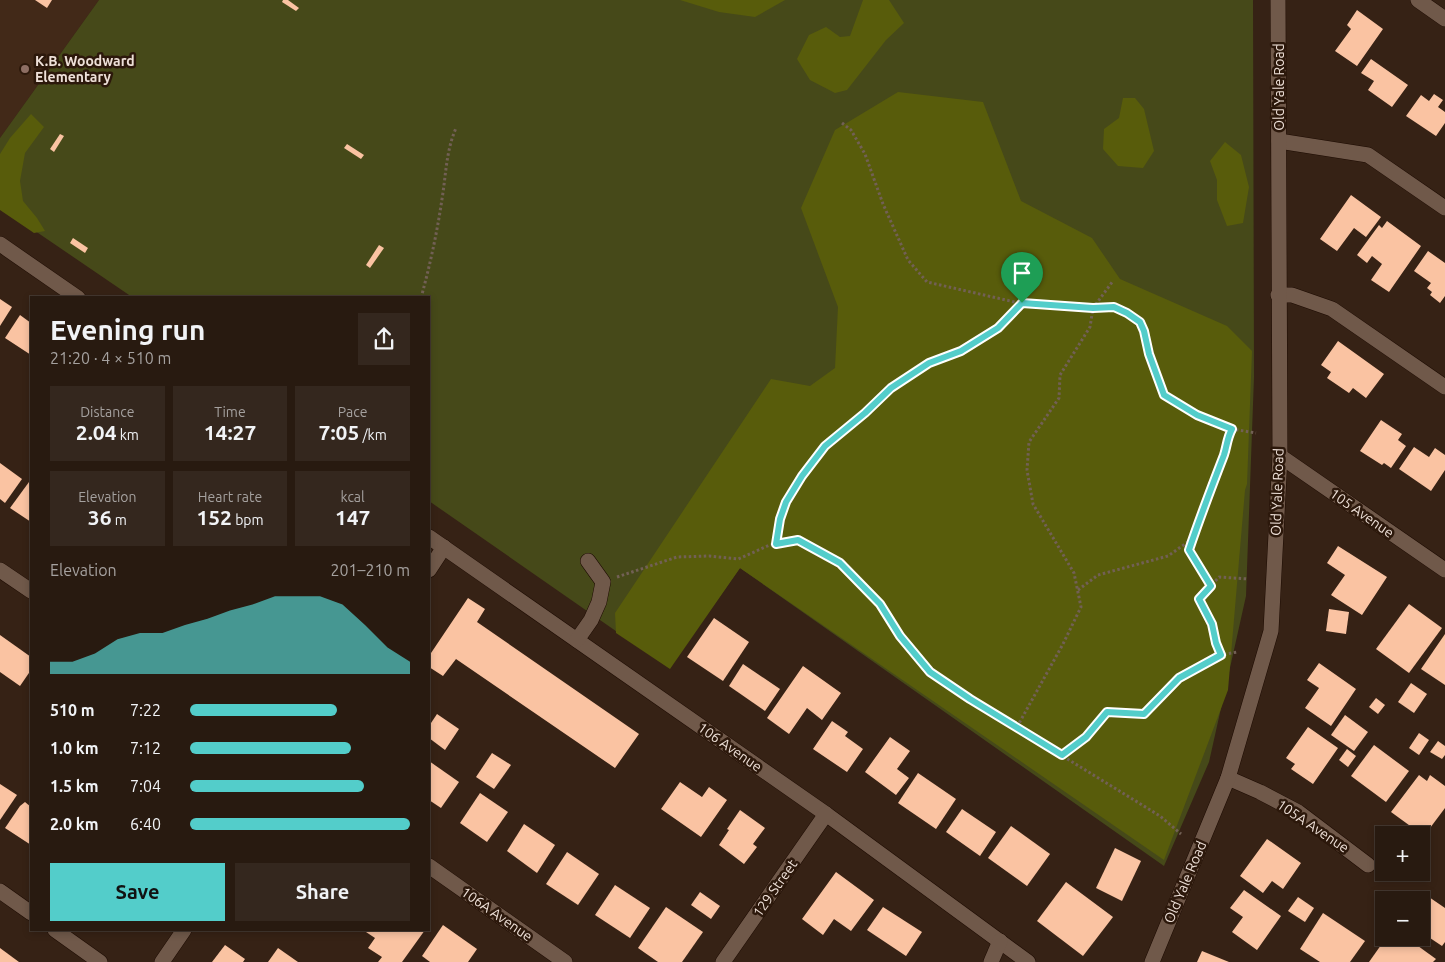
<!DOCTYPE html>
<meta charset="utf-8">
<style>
:root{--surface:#281a10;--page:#34271e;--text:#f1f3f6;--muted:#a5a19f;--line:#443830;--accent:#53cdca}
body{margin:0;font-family:Ubuntu,sans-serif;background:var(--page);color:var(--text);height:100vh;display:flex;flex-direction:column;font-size:19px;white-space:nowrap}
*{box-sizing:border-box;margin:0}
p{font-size:16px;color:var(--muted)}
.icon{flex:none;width:28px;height:28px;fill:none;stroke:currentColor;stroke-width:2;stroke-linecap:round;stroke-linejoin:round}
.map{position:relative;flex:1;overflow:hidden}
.sheet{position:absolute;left:30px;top:296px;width:400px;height:635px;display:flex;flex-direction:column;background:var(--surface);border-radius:0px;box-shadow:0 2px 8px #0003,0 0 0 1px var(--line)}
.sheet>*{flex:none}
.buttons{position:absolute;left:1375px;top:826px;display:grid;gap:10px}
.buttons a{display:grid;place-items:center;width:55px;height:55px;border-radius:0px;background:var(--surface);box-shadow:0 2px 8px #0003,0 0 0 1px var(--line);font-size:25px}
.pin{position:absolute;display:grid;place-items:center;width:42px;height:42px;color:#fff;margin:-51px -21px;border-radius:50% 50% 50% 0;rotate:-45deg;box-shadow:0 0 5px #0007}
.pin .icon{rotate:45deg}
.round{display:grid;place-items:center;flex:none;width:52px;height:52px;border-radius:0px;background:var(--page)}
.summary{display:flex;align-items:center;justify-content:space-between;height:85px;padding:0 20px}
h1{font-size:28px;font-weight:700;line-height:38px}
.metrics{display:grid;grid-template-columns:repeat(3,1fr);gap:8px;height:85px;padding:5px 20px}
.metrics div{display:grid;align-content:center;border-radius:0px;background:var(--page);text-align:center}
.metrics b{font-size:21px;font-weight:700}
.metrics small{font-size:14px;font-weight:400}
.metrics p{font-size:14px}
.chart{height:140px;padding:10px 20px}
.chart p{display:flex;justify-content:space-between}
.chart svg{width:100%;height:90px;margin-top:5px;fill:var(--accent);opacity:.7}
.primary-button{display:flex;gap:10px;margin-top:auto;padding:10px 20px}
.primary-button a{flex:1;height:58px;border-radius:0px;background:var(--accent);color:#111;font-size:20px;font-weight:700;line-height:58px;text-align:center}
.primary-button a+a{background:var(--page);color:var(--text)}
ul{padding:0 20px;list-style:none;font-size:16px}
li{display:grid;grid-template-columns:80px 60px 1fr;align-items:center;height:38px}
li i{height:12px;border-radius:6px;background:var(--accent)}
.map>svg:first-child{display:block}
.built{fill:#422918}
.green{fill:#464919}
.forest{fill:#585c0b}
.building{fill:#fac3a2}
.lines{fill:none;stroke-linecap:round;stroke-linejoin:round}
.minor-casing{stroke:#1d0b02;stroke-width:16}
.path{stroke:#726055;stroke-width:3;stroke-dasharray:2.5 2.5;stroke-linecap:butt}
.minor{stroke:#70594a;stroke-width:15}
.route-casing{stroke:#fff;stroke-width:10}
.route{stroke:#53cdca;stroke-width:6}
.education-dot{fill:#8d6e63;stroke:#2c180b;stroke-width:2}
.labels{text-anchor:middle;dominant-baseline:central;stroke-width:5;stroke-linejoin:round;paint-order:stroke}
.poi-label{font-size:14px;font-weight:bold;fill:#eee0d8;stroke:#2c180b;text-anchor:start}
.street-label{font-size:14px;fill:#eee0d8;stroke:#2c180b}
</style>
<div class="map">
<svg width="1445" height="962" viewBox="0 0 1445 962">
<rect width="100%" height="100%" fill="#362215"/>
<!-- built -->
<path class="built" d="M 0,0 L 99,0 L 0,138 Z"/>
<!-- green -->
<path class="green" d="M 99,0 L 1253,0 L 1254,377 L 1246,596 L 1209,762 L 1164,866 L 740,568 L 669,668 L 429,501 L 429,298 L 132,297 L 0,207 L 0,138 Z"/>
<!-- forest -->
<g class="forest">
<path d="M 680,0 L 785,0 L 755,17 L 719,12 Z"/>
<path d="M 863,0 L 889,0 L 904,23 L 886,40 L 847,90 L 835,93 L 810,80 L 797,59 L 809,35 L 826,27 L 840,37 L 850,36 Z"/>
<path d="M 898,92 L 983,102 L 1021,201 L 1092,238 L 1120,279 L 1227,326 L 1252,351 L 1247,484 L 1245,490 L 1228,690 L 1164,860 L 740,568 L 670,669 L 616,633 L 615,613 L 771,379 L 810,386 L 835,368 L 838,307 L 801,208 L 835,130 Z"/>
<path d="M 1123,98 L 1135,98 L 1144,109 L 1154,151 L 1143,168 L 1118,166 L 1103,149 L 1104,129 L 1119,118 Z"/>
<path d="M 31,114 L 44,127 L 25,153 L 20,181 L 23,201 L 37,218 L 45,231 L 34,233 L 0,210 L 0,154 L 10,138 Z"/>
<path d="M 1225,142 L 1241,155 L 1249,187 L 1243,223 L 1227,226 L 1217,200 L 1217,180 L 1210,161 Z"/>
</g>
<!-- building -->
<g class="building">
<path d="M 35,0 L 52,0 L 47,8 Z"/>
<path d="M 283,0 L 288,0 L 299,8 L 296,11 L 282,2 Z"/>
<path d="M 1357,10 L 1383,29 L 1357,66 L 1335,51 L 1351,29 L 1347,25 Z"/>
<path d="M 1371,59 L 1408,85 L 1392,107 L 1368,90 L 1374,81 L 1361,73 Z"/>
<path d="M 1434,94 L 1443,100 L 1438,107 L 1445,112 L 1445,123 L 1436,136 L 1406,116 L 1421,95 L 1429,101 Z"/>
<path d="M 60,134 L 64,136 L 54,152 L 50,149 Z"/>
<path d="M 347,144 L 364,155 L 361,159 L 344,148 Z"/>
<path d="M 1351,195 L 1381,217 L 1366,237 L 1354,228 L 1337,251 L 1320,239 Z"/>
<path d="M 1387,221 L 1421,246 L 1389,292 L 1371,280 L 1382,264 L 1372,256 L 1367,263 L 1357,255 L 1379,225 L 1382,228 Z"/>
<path d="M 73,238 L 88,248 L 85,253 L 70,243 Z"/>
<path d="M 379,245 L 384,248 L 370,268 L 366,265 Z"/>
<path d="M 1428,251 L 1445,263 L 1445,296 L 1440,303 L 1430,295 L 1432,292 L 1427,288 L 1431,283 L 1414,271 Z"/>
<path d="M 0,299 L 12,307 L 0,326 Z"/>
<path d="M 20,315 L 31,323 L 31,355 L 5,338 Z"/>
<path d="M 1338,341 L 1384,374 L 1366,398 L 1353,388 L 1349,393 L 1327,378 L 1331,372 L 1321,365 Z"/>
<path d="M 1381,420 L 1402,434 L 1398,440 L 1406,446 L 1391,468 L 1384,463 L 1382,465 L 1360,451 Z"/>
<path d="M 1414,447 L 1429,457 L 1435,448 L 1445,455 L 1445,470 L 1431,491 L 1399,469 Z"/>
<path d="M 0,463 L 22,479 L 5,503 L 0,499 Z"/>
<path d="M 29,482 L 31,484 L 31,522 L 10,508 Z"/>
<path d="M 1338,546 L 1387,577 L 1362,615 L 1331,595 L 1345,575 L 1327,563 Z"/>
<path d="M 468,598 L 485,609 L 477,622 L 639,734 L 615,768 L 456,659 L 443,676 L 429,667 L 429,656 Z"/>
<path d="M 1409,604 L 1442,628 L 1409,673 L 1376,649 Z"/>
<path d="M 1329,609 L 1349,612 L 1346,634 L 1326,631 Z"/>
<path d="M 714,618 L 749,642 L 723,681 L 687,657 Z"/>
<path d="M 1445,634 L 1445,685 L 1421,669 Z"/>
<path d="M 0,635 L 31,657 L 31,670 L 20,686 L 0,672 Z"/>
<path d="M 1319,663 L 1356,689 L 1331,726 L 1305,708 L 1319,688 L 1307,680 Z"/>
<path d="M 743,664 L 780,689 L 765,711 L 729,686 Z"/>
<path d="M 803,666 L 841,693 L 822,720 L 807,708 L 789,734 L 767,718 Z"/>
<path d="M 1411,683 L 1427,694 L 1414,713 L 1398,702 Z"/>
<path d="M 1376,698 L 1385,705 L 1378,714 L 1369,707 Z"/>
<path d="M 437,714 L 459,729 L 445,750 L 429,738 L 429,726 Z"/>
<path d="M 1345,715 L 1368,732 L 1354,751 L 1331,735 Z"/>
<path d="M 832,721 L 848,732 L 845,736 L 863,749 L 847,772 L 813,749 Z"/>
<path d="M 1308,727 L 1338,748 L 1313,784 L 1291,769 L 1295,764 L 1286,758 Z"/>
<path d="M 1419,733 L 1429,740 L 1419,755 L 1409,748 Z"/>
<path d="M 890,737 L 910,751 L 897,769 L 909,778 L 896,795 L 865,772 Z"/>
<path d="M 1438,741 L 1445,746 L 1445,755 L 1442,759 L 1430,752 Z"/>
<path d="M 1374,745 L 1409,771 L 1386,802 L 1351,776 Z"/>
<path d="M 1347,749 L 1356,756 L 1348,767 L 1339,760 Z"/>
<path d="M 492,753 L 511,765 L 494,789 L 476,777 Z"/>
<path d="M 429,761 L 459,782 L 441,808 L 429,800 Z"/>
<path d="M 918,773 L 956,799 L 936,829 L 898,803 Z"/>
<path d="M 1419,775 L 1427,781 L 1430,775 L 1445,786 L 1445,808 L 1424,836 L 1391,812 Z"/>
<path d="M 680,782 L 702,797 L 709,787 L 727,800 L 701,837 L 661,809 Z"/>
<path d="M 0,784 L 17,795 L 0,820 Z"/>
<path d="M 480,793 L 508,812 L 487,842 L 460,823 Z"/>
<path d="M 25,802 L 31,807 L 31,845 L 5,828 L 20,806 Z"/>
<path d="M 962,809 L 996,832 L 980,856 L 946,832 Z"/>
<path d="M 740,810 L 765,828 L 753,844 L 757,847 L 744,864 L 719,845 L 729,830 L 727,829 Z"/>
<path d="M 524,824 L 555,845 L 537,873 L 507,851 Z"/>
<path d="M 1011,826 L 1050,854 L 1027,886 L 988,858 Z"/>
<path d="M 1267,839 L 1301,863 L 1283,889 L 1272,881 L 1263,893 L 1240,876 Z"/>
<path d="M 1115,848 L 1141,861 L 1122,901 L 1096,888 Z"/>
<path d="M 567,852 L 599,874 L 578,905 L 546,884 Z"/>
<path d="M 836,872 L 874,900 L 851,931 L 834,919 L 823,935 L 802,919 Z"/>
<path d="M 1066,882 L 1113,917 L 1083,956 L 1037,921 Z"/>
<path d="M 615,885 L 650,908 L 630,938 L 595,915 Z"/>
<path d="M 1244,890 L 1281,916 L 1257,950 L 1232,932 L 1243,917 L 1230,908 Z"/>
<path d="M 700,892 L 720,906 L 711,919 L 691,905 Z"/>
<path d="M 1426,895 L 1445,908 L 1445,942 L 1442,946 L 1421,932 L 1421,901 Z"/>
<path d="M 1298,897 L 1314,908 L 1305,922 L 1288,911 Z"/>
<path d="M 666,907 L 703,932 L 682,962 L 658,962 L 638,948 Z"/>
<path d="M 883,907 L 922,932 L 906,956 L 867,930 Z"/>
<path d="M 1323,913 L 1365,941 L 1350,962 L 1320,962 L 1300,949 Z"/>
<path d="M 443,925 L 477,949 L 468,962 L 430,962 L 422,956 Z"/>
<path d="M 363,930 L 425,930 L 402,962 L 378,962 L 382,957 L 368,948 L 375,938 Z"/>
<path d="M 1386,938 L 1407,938 L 1436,959 L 1433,962 L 1369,962 Z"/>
<path d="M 225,945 L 245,959 L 243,962 L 212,962 Z"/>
<path d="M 0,948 L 19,962 L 0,962 Z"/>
<path d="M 278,948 L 298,962 L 268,962 Z"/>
<path d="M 1202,951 L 1229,962 L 1197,962 Z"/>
</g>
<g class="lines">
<!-- minor casing -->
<g class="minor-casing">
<g id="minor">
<path d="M 1418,0 L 1445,19"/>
<path d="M 1279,141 L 1368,155 L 1445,208"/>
<path d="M 0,244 L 78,298"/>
<path d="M 1278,295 L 1292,295 L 1332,309 L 1445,387"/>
<path d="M 1280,456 L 1445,570"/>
<path d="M 429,537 L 826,814 L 1028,962"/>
<path d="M 0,570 L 31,591"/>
<path d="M 429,570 L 444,547"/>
<path d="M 577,640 L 591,620 L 599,602 L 603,582 L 588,561"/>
<path d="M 1228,778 L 1260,792 L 1298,812 L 1368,865"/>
<path d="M 429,866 L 565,962"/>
<path d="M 0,891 L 31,913"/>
<path d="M 55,930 L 100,962"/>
<path d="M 162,962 L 184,930"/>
<path d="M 723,962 L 826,814"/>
<path d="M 991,962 L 1000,941"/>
<path d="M 1152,962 L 1228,778 L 1271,631 L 1280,456 L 1278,0"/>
</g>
</g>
<!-- path -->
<g class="path">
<path d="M 842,123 L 851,130 L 865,154 L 883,204 L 908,260 L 927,282 L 1019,303 L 1093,308 L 1114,307 L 1127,313 L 1140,322 L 1145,331 L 1149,354 L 1164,395 L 1197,415 L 1232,429 L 1256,433"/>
<path d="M 421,298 C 430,265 437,233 442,199 C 446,175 446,151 456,128"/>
<path d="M 777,543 L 780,519 L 786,502 L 825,446 L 865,413 L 891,388 L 929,363 L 961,351 L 998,328 L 1022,304"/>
<path d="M 617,577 L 677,557 L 709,556 L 738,559 L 770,545 L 798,540 L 840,563 L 880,604 L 900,636 L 930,672 L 970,699 L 1160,816 L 1181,834"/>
<path d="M 1211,586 L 1189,549 C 1200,517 1212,486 1224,455 C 1227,446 1228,437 1232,429"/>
<path d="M 1078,590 L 1098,575 L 1168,556 L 1192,539"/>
<path d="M 1221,655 L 1216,643 L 1212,624 L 1199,599 L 1219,577 L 1248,579"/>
<path d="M 1017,727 L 1063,644 L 1081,607 L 1074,573 L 1033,504 L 1027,470 L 1029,442 L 1059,398 L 1060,375 L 1090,327 L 1093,308 L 1113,281"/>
<path d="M 1062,755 L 1086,737 L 1107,712 L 1144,713 L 1179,678 L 1221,655 L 1237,652"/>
</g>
<!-- minor -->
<use href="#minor" class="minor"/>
</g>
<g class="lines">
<!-- route casing -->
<g class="route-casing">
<path id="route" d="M 1022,303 L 1093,308 L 1114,307 L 1127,313 L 1140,322 L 1144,331 L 1149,354 L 1164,395 L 1197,415 L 1232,429 C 1227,438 1227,446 1224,455 C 1212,486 1200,517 1189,550 L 1211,586 L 1199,599 L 1212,624 L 1216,643 L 1221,655 L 1179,678 L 1144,714 L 1107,712 L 1086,737 L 1062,755 L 970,699 L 930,672 L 900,636 L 880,604 L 840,563 L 798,540 L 776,544 L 780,519 L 786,502 L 802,476 L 825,446 L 865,413 L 891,388 L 929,363 L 961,351 L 998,328 Z"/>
</g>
<!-- route -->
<use href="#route" class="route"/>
</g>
<!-- markers -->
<circle class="education-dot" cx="25" cy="69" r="5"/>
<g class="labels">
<!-- poi labels -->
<g class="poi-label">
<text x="35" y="61">K.B. Woodward<tspan x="35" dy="16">Elementary</tspan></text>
</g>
<!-- street labels -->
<g class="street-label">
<text transform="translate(1279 87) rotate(-90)">Old Yale Road</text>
<text transform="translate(1277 492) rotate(-88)">Old Yale Road</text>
<text transform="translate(1362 513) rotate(35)">105 Avenue</text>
<text transform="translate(730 747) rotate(35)">106 Avenue</text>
<text transform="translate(1313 826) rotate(34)">105A Avenue</text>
<text transform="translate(1185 882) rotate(-67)">Old Yale Road</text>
<text transform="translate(775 888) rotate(-55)">129 Street</text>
<text transform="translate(497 914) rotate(35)">106A Avenue</text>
</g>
</g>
</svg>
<div class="buttons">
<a>+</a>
<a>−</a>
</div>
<div class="pin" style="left:1022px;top:303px;background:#1e9e55"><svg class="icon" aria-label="arrive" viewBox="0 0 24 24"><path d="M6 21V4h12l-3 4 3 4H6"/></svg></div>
<section class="sheet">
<div class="summary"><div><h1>Evening run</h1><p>21:20 · 4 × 510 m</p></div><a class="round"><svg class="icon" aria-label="share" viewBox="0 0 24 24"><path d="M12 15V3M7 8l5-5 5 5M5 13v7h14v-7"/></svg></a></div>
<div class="metrics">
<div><p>Distance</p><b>2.04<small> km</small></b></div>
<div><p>Time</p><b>14:27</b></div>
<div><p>Pace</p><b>7:05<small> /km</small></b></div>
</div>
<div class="metrics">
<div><p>Elevation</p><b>36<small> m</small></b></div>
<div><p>Heart rate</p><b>152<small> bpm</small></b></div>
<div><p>kcal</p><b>147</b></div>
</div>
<div class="chart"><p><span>Elevation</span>201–210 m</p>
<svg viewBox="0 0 160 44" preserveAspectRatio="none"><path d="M0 44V38L10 38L20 34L30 27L40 24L50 24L60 20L70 17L80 13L90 10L100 6L110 6L120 6L130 10L140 20L150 31L160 38V44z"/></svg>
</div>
<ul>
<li><b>510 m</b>7:22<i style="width:67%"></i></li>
<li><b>1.0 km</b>7:12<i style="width:73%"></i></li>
<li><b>1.5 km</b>7:04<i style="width:79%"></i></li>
<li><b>2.0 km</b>6:40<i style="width:100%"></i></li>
</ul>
<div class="primary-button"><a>Save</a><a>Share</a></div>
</section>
</div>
